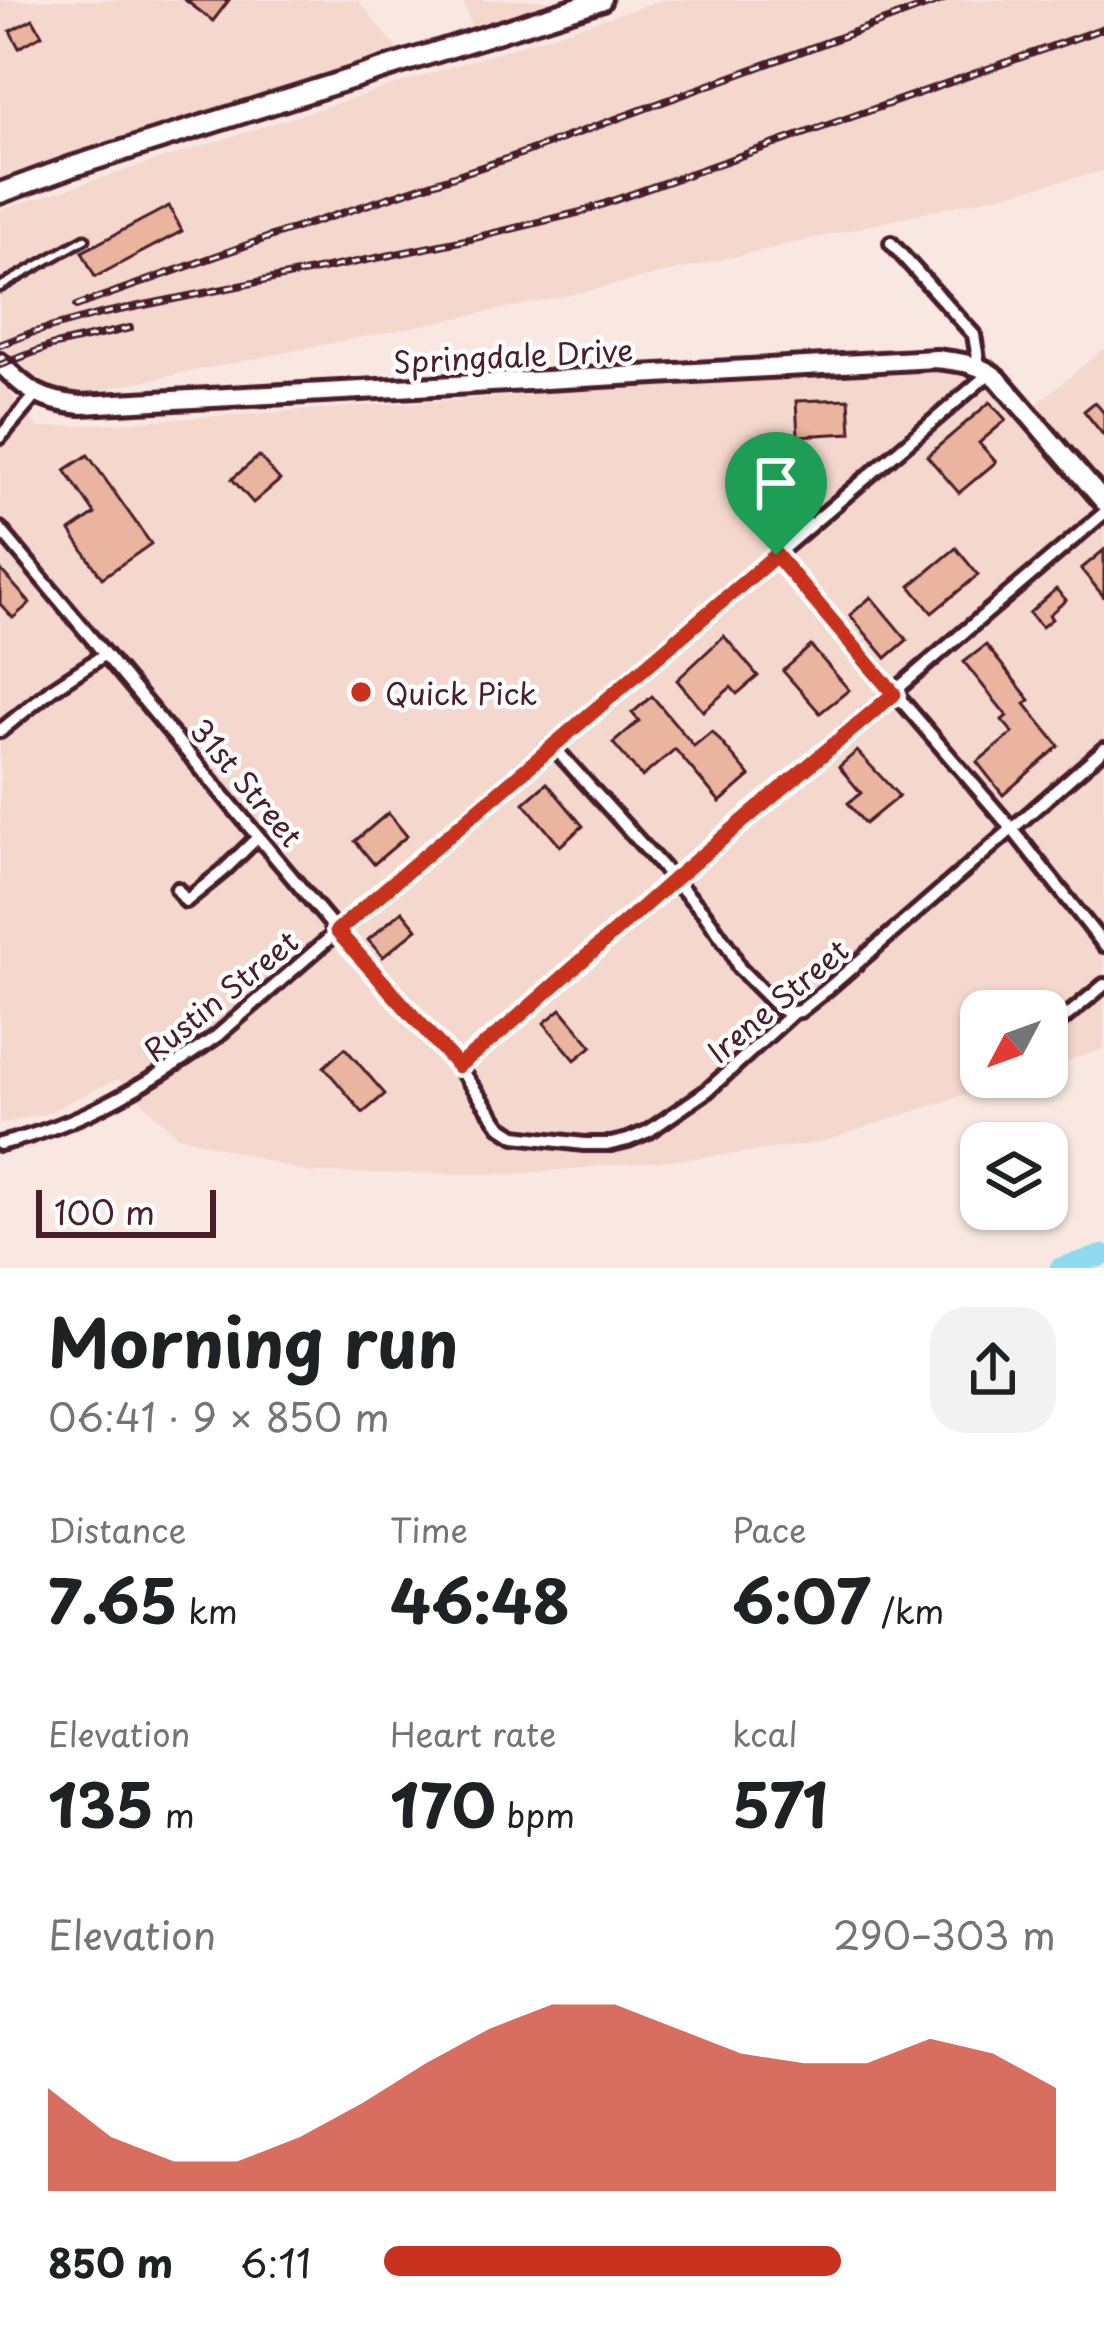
<!DOCTYPE html>
<meta charset="utf-8">
<style>
:root{--surface:#fff;--page:#f2f2f2;--text:#202124;--muted:#757577;--accent:#c8321e}
body{margin:0;font-family:"Playpen Sans",sans-serif;background:var(--page);color:var(--text);height:100vh;display:flex;flex-direction:column;font-size:45px;white-space:nowrap}
*{box-sizing:border-box;margin:0}
p{font-size:39px;color:var(--muted)}
.icon{flex:none;width:66px;height:66px;fill:none;stroke:currentColor;stroke-width:2;stroke-linecap:round;stroke-linejoin:round}
.map{position:relative;height:1268px;overflow:hidden}
.sheet{display:flex;flex-direction:column;background:var(--surface);flex:1}
.sheet>*{flex:none}
.needle{width:78px;rotate:229deg}
.fabs{position:absolute;left:960px;top:990px;display:grid;gap:24px}
.fabs a{display:grid;place-items:center;width:108px;height:108px;border-radius:24px;background:var(--surface);box-shadow:0 3px 9px #0004;font-size:60px}
.scale{position:absolute;left:36px;bottom:30px;width:180px;box-sizing:border-box;padding-left:12px;border:6px solid #4a1f2b;border-top:0;font-size:33px;line-height:42px;white-space:nowrap;color:#4a1f2b;-webkit-text-stroke:9px #fff;paint-order:stroke}
.pin{position:absolute;display:grid;place-items:center;width:102px;height:102px;color:#fff;margin:-123px -51px;border-radius:50% 50% 50% 0;rotate:-45deg;box-shadow:0 0 12px #0007}
.pin .icon{rotate:45deg}
.round{display:grid;place-items:center;flex:none;width:126px;height:126px;border-radius:36px;background:var(--page)}
.head{display:flex;align-items:center;justify-content:space-between;height:204px;padding:0 48px}
h1{font-size:66px;font-weight:700;line-height:90px}
.metrics{display:grid;grid-template-columns:repeat(3,1fr);gap:18px;height:204px;padding:12px 48px}
.metrics div{display:grid;align-content:center}
.metrics b{font-size:60px;font-weight:700}
.metrics small{font-size:33px;font-weight:400}
.metrics p{font-size:33px}
.chart{height:336px;padding:24px 48px}
.chart p{display:flex;justify-content:space-between}
.chart svg{width:100%;height:216px;margin-top:12px;fill:var(--accent);opacity:.7}
ul{padding:0 48px;list-style:none;font-size:39px}
li{display:grid;grid-template-columns:192px 144px 1fr;align-items:center;height:90px}
li i{height:30px;border-radius:15px;background:var(--accent)}
.map>svg:first-child{display:block}
.built{fill:#f4d8ce}
.lines{fill:none;stroke-linecap:round;stroke-linejoin:round}
.river{stroke:#8fdaef;stroke-width:21}
.building{fill:#eab49f;stroke:#4a1f2b;stroke-width:3}
.lane-casing{stroke:#4a1f2b;stroke-width:15}
.street-casing{stroke:#4a1f2b;stroke-width:20}
.secondary-casing{stroke:#4a1f2b;stroke-width:26}
.primary-casing{stroke:#4a1f2b;stroke-width:27}
.lane{stroke:#fff;stroke-width:6}
.street{stroke:#fff;stroke-width:10}
.secondary{stroke:#fff;stroke-width:16}
.primary{stroke:#fff;stroke-width:18}
.rail-casing{stroke:#4a1f2b;stroke-width:8}
.rail{stroke:#fff;stroke-width:3;stroke-dasharray:9;stroke-linecap:butt}
.route-casing{stroke:#fff;stroke-width:24}
.route{stroke:#c8321e;stroke-width:15}
.poi-dot{fill:#c8321e;stroke:#fff;stroke-width:4.5}
.labels{text-anchor:middle;dominant-baseline:central;stroke-width:9;stroke-linejoin:round;paint-order:stroke}
.street-label{font-size:30px;fill:#4a1f2b;stroke:#fff}
.poi-label{font-size:30px;fill:#4a1f2b;stroke:#fff;text-anchor:start}
</style>
<div class="map">
<svg width="1104" height="1268" viewBox="0 0 1104 1268">
<rect width="100%" height="100%" fill="#f9e8e2"/>
<filter id="ink" filterUnits="userSpaceOnUse"><feTurbulence type="fractalNoise" baseFrequency=".00833" numOctaves="2"/><feDisplacementMap in="SourceGraphic" scale="24" xChannelSelector="R" yChannelSelector="G"/><feConvolveMatrix kernelMatrix="1 2 1 2 8 2 1 2 1" color-interpolation-filters="sRGB"/></filter>
<g filter="url(#ink)">
<!-- built -->
<g class="built">
<path d="M 0,0 L 358,0 L 401,53 L 0,184 Z"/>
<path d="M 463,0 L 574,0 L 473,32 Z"/>
<path d="M 662,0 L 1104,0 L 1104,171 L 557,298 L 85,393 L 54,391 L 28,376 L 0,343 L 0,210 Z"/>
<path d="M 1104,348 L 1104,1049 L 1047,1068 L 1047,1011 L 981,1011 L 981,1077 L 1019,1077 L 818,1143 L 727,1155 L 515,1174 L 309,1173 L 176,1135 L 118,1079 L 45,1114 L 0,1124 L 0,381 L 39,428 L 527,395 L 544,371 L 715,359 L 950,350 L 987,358 L 1006,374 L 1034,406 Z"/>
</g>
<g class="lines">
<!-- river -->
<path class="river" d="M 1060,1268 L 1104,1255"/>
</g>
<!-- building -->
<g class="building">
<path d="M 185,0 L 229,0 L 213,21 Z"/>
<path d="M 33,19 L 42,35 L 19,48 L 10,31 Z"/>
<path d="M 169,206 L 182,231 L 95,277 L 82,252 Z"/>
<path d="M 849,399 L 851,433 L 798,436 L 796,401 Z"/>
<path d="M 990,402 L 1006,420 L 979,443 L 996,462 L 959,493 L 927,456 Z"/>
<path d="M 1095,402 L 1104,413 L 1104,436 L 1084,411 Z"/>
<path d="M 88,455 L 151,544 L 102,578 L 70,531 L 95,514 L 65,470 Z"/>
<path d="M 259,456 L 280,480 L 253,503 L 232,479 Z"/>
<path d="M 956,548 L 978,575 L 932,613 L 910,586 Z"/>
<path d="M 1104,550 L 1104,597 L 1081,569 Z"/>
<path d="M 0,569 L 30,603 L 13,618 L 0,604 Z"/>
<path d="M 1056,589 L 1066,600 L 1049,615 L 1052,619 L 1042,627 L 1029,613 Z"/>
<path d="M 871,597 L 907,640 L 886,658 L 850,615 Z"/>
<path d="M 724,636 L 758,676 L 737,694 L 731,687 L 703,711 L 677,680 Z"/>
<path d="M 986,645 L 1030,700 L 1025,704 L 1059,746 L 1003,795 L 977,762 L 1013,733 L 1002,720 L 1007,716 L 964,662 Z"/>
<path d="M 811,646 L 849,690 L 820,713 L 783,671 Z"/>
<path d="M 652,696 L 694,746 L 712,731 L 750,776 L 720,802 L 675,749 L 642,777 L 613,743 L 639,721 L 632,713 Z"/>
<path d="M 857,751 L 899,796 L 865,824 L 848,803 L 861,793 L 839,767 Z"/>
<path d="M 547,783 L 583,826 L 560,846 L 524,803 Z"/>
<path d="M 388,813 L 407,836 L 374,864 L 355,841 Z"/>
<path d="M 402,911 L 417,929 L 383,957 L 368,940 Z"/>
<path d="M 561,1009 L 592,1046 L 575,1060 L 544,1023 Z"/>
<path d="M 345,1048 L 385,1094 L 363,1113 L 324,1067 Z"/>
</g>
<g class="lines">
<!-- lane casing -->
<g class="lane-casing">
<path id="lane" d="M 0,287 L 85,239"/>
</g>
<!-- street casing -->
<g class="street-casing">
<g id="street">
<path d="M 891,243 L 974,335 L 979,365"/>
<path d="M 0,437 L 35,396"/>
<path d="M 0,529 L 337,931 L 458,1066 L 501,1127 L 515,1136 L 584,1144 L 611,1144 L 628,1140 L 649,1131 L 707,1091 L 794,1012 L 800,1011 L 825,991 L 1104,749"/>
<path d="M 776,555 L 1013,830 L 1104,945"/>
<path d="M 0,731 L 52,689 L 104,655"/>
<path d="M 552,745 L 705,914 L 731,951 L 739,968 L 779,1008 L 788,1013 L 794,1012"/>
<path d="M 177,889 L 186,901 L 222,872 L 258,837"/>
<path d="M 1056,1025 L 1104,985"/>
<path d="M 458,1066 L 508,1026 L 672,881 L 1104,513"/>
<path d="M 0,1144 C 80,1125 150,1083 217,1036 L 552,745 L 991,372"/>
</g>
</g>
<!-- secondary casing -->
<g class="secondary-casing">
<path id="secondary" d="M 0,363 C 27,391 41,401 81,405 L 936,359 C 959,362 980,363 998,379 L 1104,502"/>
</g>
<!-- primary casing -->
<g class="primary-casing">
<path id="primary" d="M 0,193 L 71,167 L 601,0"/>
</g>
<!-- lane -->
<use href="#lane" class="lane"/>
<!-- street -->
<use href="#street" class="street"/>
<!-- secondary -->
<use href="#secondary" class="secondary"/>
<!-- primary -->
<use href="#primary" class="primary"/>
<!-- rail casing -->
<g class="rail-casing">
<g id="rail">
<path d="M 76,306 L 275,235 L 512,157 L 942,0"/>
<path d="M 0,345 L 31,333 L 100,314 L 470,239 L 581,212 L 1104,28"/>
<path d="M 0,365 L 51,346 L 130,328"/>
</g>
</g>
<!-- rail -->
<use href="#rail" class="rail"/>
</g>
</g>
<g class="lines" filter="url(#ink)">
<!-- route casing -->
<g class="route-casing">
<path id="route" d="M 776,555 L 894,694 L 672,881 L 508,1026 L 458,1066 L 337,931 Z"/>
</g>
<!-- route -->
<use href="#route" class="route"/>
</g>
<!-- markers -->
<circle class="poi-dot" cx="361" cy="692" r="12"/>
<g class="labels">
<!-- street labels -->
<g class="street-label">
<text transform="translate(513 355) rotate(-3)">Springdale Drive</text>
<text transform="translate(247 782) rotate(50)">31st Street</text>
<text transform="translate(220 995) rotate(-39)">Rustin Street</text>
<text transform="translate(777 1000) rotate(-40)">Irene Street</text>
</g>
<!-- poi labels -->
<g class="poi-label">
<text x="385" y="692">Quick Pick</text>
</g>
</g>
</svg>
<div class="fabs">
<a><svg class="needle" viewBox="-14 -14 28 28"><path d="M0-13l5 13h-10z" fill="#e53935"/><path d="M0 13l5-13h-10z" fill="#757577"/></svg></a>
<a><svg class="icon" aria-label="layers" viewBox="0 0 24 24"><path d="M12 4l9 5-9 5-9-5zM3 14l9 5 9-5"/></svg></a>
</div>
<div class="scale">100 m</div>
<div class="pin" style="left:776px;top:555px;background:#1e9e55"><svg class="icon" aria-label="arrive" viewBox="0 0 24 24"><path d="M6 21V4h12l-3 4 3 4H6"/></svg></div>
</div>
<section class="sheet">
<div class="head"><div><h1>Morning run</h1><p>06:41 · 9 × 850 m</p></div><a class="round"><svg class="icon" aria-label="share" viewBox="0 0 24 24"><path d="M12 15V3M7 8l5-5 5 5M5 13v7h14v-7"/></svg></a></div>
<div class="metrics">
<div><p>Distance</p><b>7.65<small> km</small></b></div>
<div><p>Time</p><b>46:48</b></div>
<div><p>Pace</p><b>6:07<small> /km</small></b></div>
</div>
<div class="metrics">
<div><p>Elevation</p><b>135<small> m</small></b></div>
<div><p>Heart rate</p><b>170<small> bpm</small></b></div>
<div><p>kcal</p><b>571</b></div>
</div>
<div class="chart"><p><span>Elevation</span>290–303 m</p>
<svg viewBox="0 0 160 44" preserveAspectRatio="none"><path d="M0 44V23L10 33L20 38L30 38L40 33L50 26L60 18L70 11L80 6L90 6L100 11L110 16L120 18L130 18L140 13L150 16L160 23V44z"/></svg>
</div>
<ul>
<li><b>850 m</b>6:11<i style="width:68%"></i></li>
</ul>
</section>
